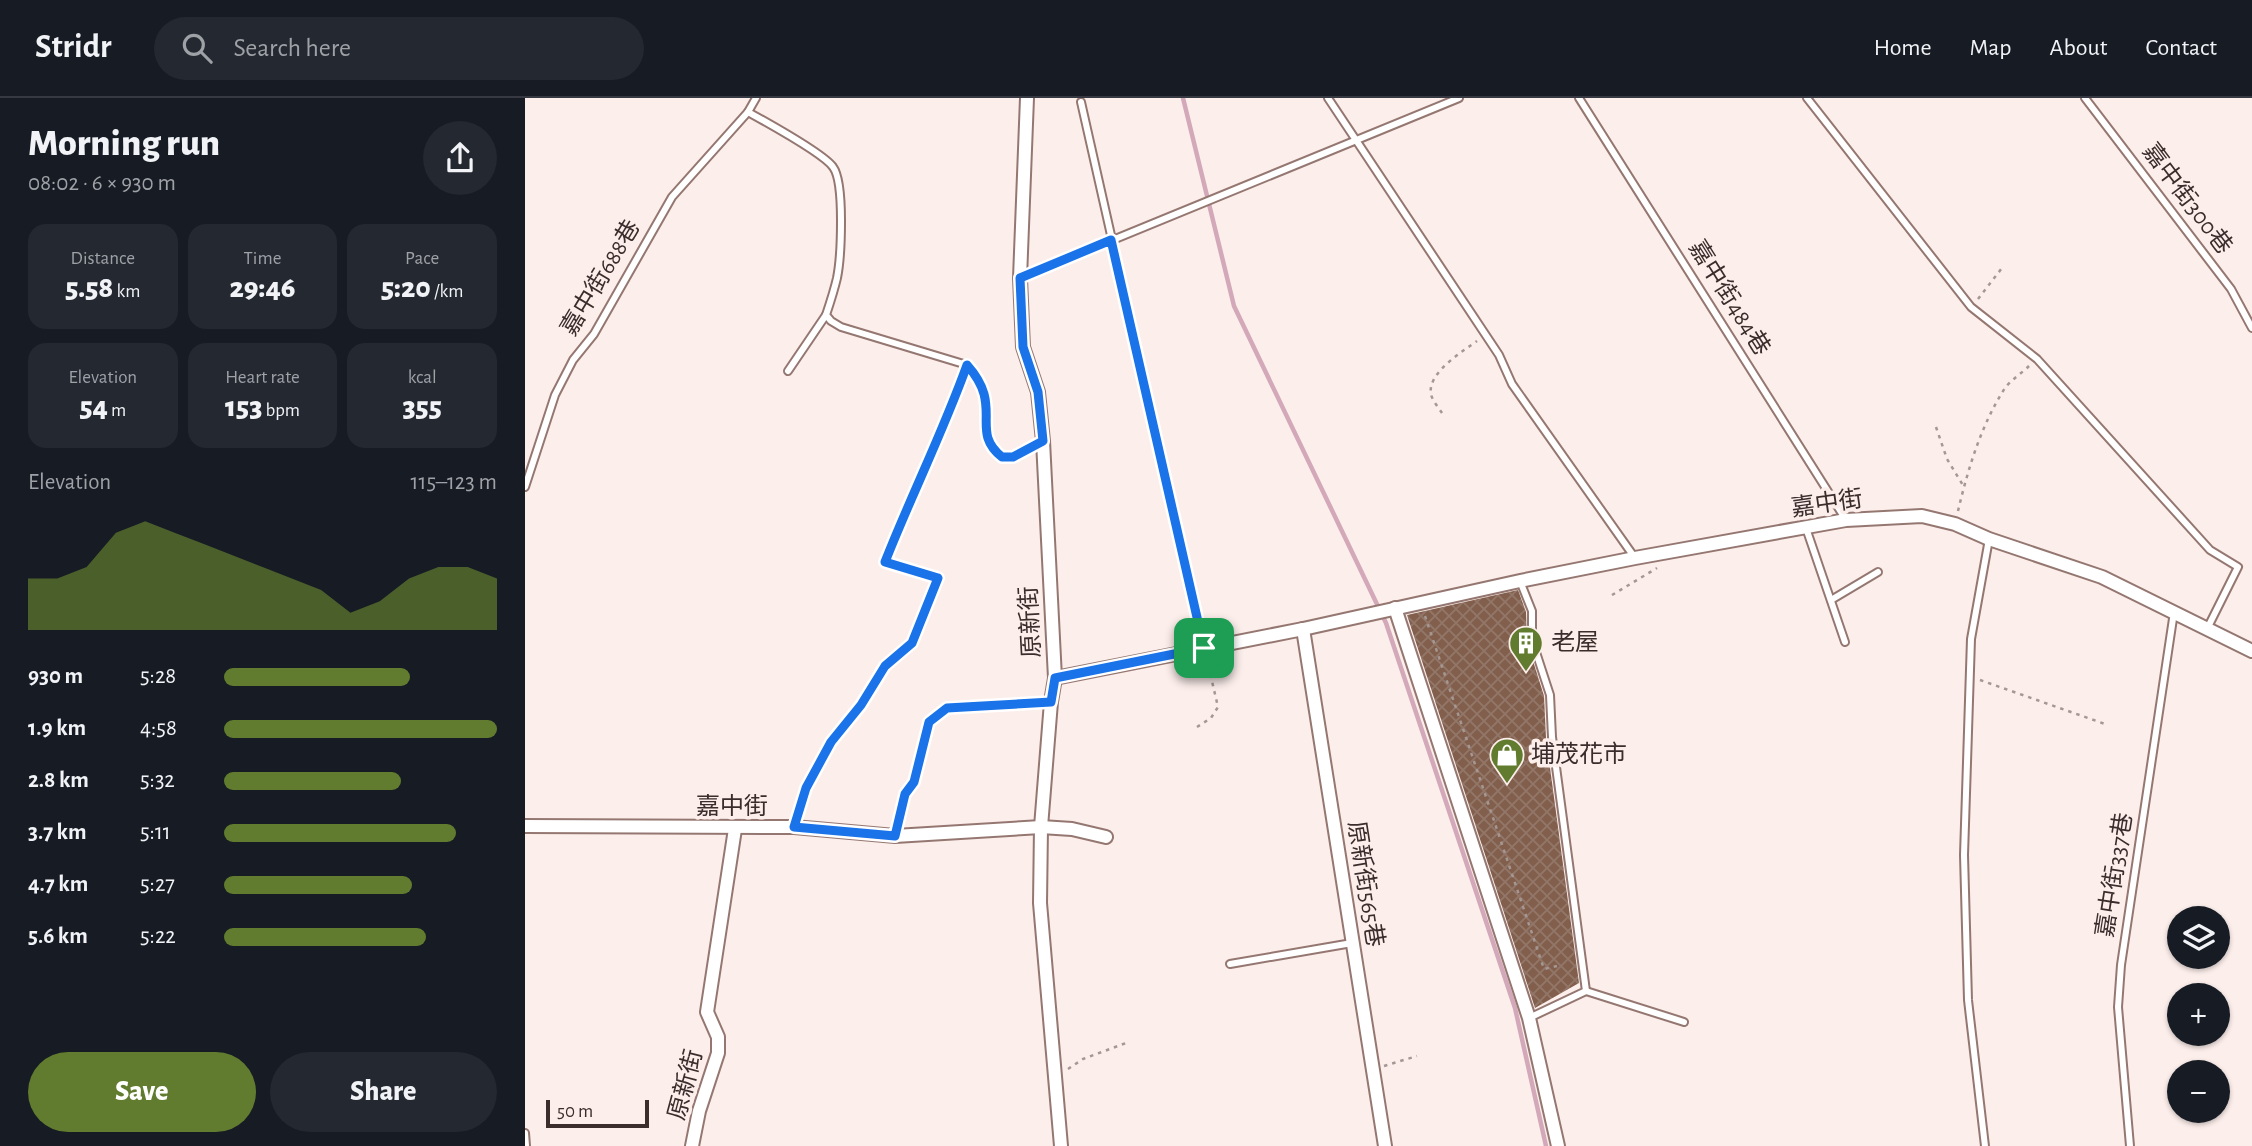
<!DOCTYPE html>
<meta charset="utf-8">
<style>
:root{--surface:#171b24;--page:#242831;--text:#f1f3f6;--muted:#9ea1a6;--line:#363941;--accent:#627c2f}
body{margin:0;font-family:"Alegreya Sans","Noto Sans TC",sans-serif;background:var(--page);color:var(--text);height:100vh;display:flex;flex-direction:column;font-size:26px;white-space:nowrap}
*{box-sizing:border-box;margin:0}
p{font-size:23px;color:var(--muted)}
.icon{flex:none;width:38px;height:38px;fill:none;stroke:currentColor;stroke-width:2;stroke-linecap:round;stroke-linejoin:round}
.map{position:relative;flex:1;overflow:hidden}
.details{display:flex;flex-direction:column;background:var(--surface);width:525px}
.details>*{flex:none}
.fabs{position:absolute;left:1642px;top:808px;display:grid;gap:14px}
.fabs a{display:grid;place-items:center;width:63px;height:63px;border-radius:50%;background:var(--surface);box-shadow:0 2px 5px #0004;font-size:35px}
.scale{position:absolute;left:21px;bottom:18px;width:103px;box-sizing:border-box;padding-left:7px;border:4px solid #3a2d2b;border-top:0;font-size:19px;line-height:24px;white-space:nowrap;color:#3a2d2b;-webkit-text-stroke:5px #fceeeb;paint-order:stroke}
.pin{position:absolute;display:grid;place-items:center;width:60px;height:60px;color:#fff;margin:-30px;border-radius:14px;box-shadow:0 4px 10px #0006}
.round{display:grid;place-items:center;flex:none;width:74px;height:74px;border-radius:37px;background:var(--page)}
.summary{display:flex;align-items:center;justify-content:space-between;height:119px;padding:0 28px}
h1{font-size:38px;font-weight:800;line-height:52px}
.stats{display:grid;grid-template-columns:repeat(3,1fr);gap:10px;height:119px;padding:7px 28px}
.stats div{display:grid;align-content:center;border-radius:18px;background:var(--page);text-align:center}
.stats b{font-size:30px;font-weight:800}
.stats small{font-size:19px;font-weight:400}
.stats p{font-size:19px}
.chart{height:196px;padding:14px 28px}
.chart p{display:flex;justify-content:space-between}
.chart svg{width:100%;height:126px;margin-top:7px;fill:var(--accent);opacity:.7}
.action{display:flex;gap:14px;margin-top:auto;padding:14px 28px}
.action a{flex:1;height:80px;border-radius:42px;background:var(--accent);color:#fff;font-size:28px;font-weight:800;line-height:80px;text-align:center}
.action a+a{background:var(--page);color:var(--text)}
ul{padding:0 28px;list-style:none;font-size:23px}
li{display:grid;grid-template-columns:112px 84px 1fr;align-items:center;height:52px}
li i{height:18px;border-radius:9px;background:var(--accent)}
header{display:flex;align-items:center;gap:42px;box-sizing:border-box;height:98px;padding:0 35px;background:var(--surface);border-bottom:2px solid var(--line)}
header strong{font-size:33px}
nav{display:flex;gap:38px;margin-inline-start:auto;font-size:24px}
.search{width:490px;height:63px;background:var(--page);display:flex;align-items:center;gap:18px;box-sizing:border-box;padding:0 24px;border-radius:38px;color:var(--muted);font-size:26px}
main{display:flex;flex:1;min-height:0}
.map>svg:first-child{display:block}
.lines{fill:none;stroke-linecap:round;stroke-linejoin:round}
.stream{stroke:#d3a9ba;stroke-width:4.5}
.building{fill:url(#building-cross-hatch)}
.service-casing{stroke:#957771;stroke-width:10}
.minor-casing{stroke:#957771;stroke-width:16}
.path{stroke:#a49794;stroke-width:2.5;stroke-dasharray:3.5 5;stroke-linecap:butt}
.service{stroke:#fff;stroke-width:6}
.minor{stroke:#fff;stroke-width:12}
.route-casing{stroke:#fff;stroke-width:14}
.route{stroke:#1a73e8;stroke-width:9}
.labels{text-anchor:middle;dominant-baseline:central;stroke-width:7;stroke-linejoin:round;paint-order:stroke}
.street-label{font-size:24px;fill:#3a2d2b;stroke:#fceeeb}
.poi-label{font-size:24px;fill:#3a2d2b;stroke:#fceeeb;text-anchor:start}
</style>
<header>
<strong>Stridr</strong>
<div class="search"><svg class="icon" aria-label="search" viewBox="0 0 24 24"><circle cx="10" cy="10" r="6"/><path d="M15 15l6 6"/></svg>Search here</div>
<nav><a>Home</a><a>Map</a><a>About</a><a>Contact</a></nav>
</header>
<main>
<section class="details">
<div class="summary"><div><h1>Morning run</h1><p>08:02 · 6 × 930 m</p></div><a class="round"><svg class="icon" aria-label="share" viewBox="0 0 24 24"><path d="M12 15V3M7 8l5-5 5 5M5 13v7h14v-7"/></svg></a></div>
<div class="stats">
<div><p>Distance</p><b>5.58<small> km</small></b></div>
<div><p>Time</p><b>29:46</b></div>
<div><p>Pace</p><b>5:20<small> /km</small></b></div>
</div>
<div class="stats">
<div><p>Elevation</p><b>54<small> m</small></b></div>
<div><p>Heart rate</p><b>153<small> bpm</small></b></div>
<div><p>kcal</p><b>355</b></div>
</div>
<div class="chart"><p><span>Elevation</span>115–123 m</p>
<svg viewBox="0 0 160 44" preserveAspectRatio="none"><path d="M0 44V26L10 26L20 22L30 10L40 6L50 10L60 14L70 18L80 22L90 26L100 30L110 38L120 34L130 26L140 22L150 22L160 26V44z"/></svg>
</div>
<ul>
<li><b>930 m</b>5:28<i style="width:68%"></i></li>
<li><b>1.9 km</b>4:58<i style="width:100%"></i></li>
<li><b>2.8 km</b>5:32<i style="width:65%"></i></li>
<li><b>3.7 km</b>5:11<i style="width:85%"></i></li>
<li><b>4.7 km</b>5:27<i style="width:69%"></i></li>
<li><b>5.6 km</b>5:22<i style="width:74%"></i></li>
</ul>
<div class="action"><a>Save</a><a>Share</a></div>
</section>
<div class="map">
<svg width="1727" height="1048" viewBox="0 0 1727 1048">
<defs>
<pattern id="building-cross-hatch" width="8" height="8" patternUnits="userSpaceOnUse" patternTransform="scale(1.75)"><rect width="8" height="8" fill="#825f4c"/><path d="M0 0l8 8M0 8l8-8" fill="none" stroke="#927769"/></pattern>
</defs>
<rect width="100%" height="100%" fill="#fceeeb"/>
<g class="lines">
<!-- stream -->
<path class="stream" d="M 658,0 L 709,208 L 861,525 L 990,910 L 1021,1048"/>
</g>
<!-- building -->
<path class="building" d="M 993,492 L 1001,514 L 1002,544 L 1019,598 L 1021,640 L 1054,885 L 1010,910 L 882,517 Z"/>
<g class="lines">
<!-- service casing -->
<g class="service-casing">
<g id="service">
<path d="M 803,0 L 974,257 L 987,286 L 1110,460"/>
<path d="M 1054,0 L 1321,422"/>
<path d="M 1282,0 L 1446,209 L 1512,261 L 1685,452 L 1713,469 L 1682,531"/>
<path d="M 1560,0 L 1706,191 L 1727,230"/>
<path d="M 556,4 L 679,550"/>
<path d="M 223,14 C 241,24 298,55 308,69 C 320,85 316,160 312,180 C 309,193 305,205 301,217 L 306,223 L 316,229 L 442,267 C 449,276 456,285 459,296 C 466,322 452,339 477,359 L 488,359 L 517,344"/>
<path d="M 495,180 L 934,0"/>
<path d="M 263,273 L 301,217"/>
<path d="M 0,389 L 30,297 L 48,262 L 69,236 L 147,99 L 223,14 L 231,0"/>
<path d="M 1281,430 L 1320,544"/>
<path d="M 995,483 L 1007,513 L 1007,542 L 1025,597 L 1027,639 L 1061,893 L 1004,920"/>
<path d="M 1306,502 L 1353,474"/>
<path d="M 370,738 L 381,696 L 389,684 L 404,624 L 423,609 L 526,604"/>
<path d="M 705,866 L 827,845"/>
<path d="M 1061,893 L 1159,924"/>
<path d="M 0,1035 L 1,1048"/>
<path d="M 1460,1048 L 1443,902 L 1439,757 L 1446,541 L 1464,441"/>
<path d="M 1605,1048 L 1593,909 L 1596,867 L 1649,514"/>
</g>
</g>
<!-- minor casing -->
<g class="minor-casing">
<g id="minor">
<path d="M 502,0 L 495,180 L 498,249 L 513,294 L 518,343 L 530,580 L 526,604 L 516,729 L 515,805 L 536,1048"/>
<path d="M 870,510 L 1004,920 L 1033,1048"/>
<path d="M 778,531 L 860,1048"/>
<path d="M 530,580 L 778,531 L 995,483 L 1110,460 L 1321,422 L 1397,418 L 1430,426 L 1464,441 L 1577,479 L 1727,553"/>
<path d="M 0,728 L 269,729 L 370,738 L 516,729 L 547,731 L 581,739"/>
<path d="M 167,1048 L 174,1013 L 193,955 L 193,939 L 182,914 L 210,731"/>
</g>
</g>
<!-- path -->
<g class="path">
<path d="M 1453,201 L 1477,170"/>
<path d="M 917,315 C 913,309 907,302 906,296 C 902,275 938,253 952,243"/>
<path d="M 1411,329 L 1422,361 L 1439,389"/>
<path d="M 1433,413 C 1443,371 1456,327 1480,290 C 1486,282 1497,275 1504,268"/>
<path d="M 1087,497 L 1132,470"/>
<path d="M 900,518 L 1019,871 L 1032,868"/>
<path d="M 1455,582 L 1580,626"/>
<path d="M 672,629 L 686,620 L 693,609 L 682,562"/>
<path d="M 273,718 L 281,690 L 306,644 L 336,607 L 360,568 L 387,545 L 413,480 L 360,464 L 438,280"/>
<path d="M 859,968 L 892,958"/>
<path d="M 543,971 L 558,961 L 601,945"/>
</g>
<!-- service -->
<use href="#service" class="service"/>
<!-- minor -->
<use href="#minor" class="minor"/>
</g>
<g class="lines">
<!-- route casing -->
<g class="route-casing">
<path id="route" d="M 586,142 L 679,550 L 530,580 L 526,604 L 422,610 L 404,624 L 389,684 L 380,696 L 370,738 L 269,729 L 281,690 L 306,644 L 336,607 L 360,568 L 387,545 L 413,480 L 360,464 C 386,398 418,334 442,267 C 450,276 456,285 459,296 C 466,322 452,339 477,359 L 488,359 L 518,343 L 513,294 L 498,249 L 495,180 Z"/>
</g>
<!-- route -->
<use href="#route" class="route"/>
</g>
<!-- icons -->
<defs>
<g id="building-pin" transform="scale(1.75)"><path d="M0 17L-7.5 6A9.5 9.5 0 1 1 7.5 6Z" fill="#627c2f" stroke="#fceeeb"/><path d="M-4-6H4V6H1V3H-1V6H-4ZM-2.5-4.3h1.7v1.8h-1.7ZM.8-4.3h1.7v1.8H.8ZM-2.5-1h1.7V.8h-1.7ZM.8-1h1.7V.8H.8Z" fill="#fff"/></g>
<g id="shop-pin" transform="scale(1.75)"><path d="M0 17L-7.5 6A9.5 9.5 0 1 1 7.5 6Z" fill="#627c2f" stroke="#fceeeb"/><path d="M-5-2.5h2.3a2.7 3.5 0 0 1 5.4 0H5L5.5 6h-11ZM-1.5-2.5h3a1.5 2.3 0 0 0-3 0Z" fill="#fff"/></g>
</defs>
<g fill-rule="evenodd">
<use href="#building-pin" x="1001" y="545"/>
<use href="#shop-pin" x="982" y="657"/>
</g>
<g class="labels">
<!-- street labels -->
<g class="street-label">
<text transform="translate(1662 101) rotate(53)">嘉中街300巷</text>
<text transform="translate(76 180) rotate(-59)">嘉中街688巷</text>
<text transform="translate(1204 200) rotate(58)">嘉中街484巷</text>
<text transform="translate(1302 406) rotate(-8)">嘉中街</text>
<text transform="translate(506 524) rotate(-93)">原新街</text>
<text x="207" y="709">嘉中街</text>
<text transform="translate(1590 777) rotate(-81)">嘉中街337巷</text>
<text transform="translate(840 786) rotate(81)">原新街565巷</text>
<text transform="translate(161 987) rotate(-75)">原新街</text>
</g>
<!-- poi labels -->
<g class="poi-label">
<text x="1026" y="545">老屋</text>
<text x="1006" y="657">埔茂花市</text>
</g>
</g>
</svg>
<div class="fabs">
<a><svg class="icon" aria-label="layers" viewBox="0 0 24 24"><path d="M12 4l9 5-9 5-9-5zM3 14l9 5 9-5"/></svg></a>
<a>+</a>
<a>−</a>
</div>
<div class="scale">50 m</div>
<div class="pin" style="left:679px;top:550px;background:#1e9e55"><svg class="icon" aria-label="arrive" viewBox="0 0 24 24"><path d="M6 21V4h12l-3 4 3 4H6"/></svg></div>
</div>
</main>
